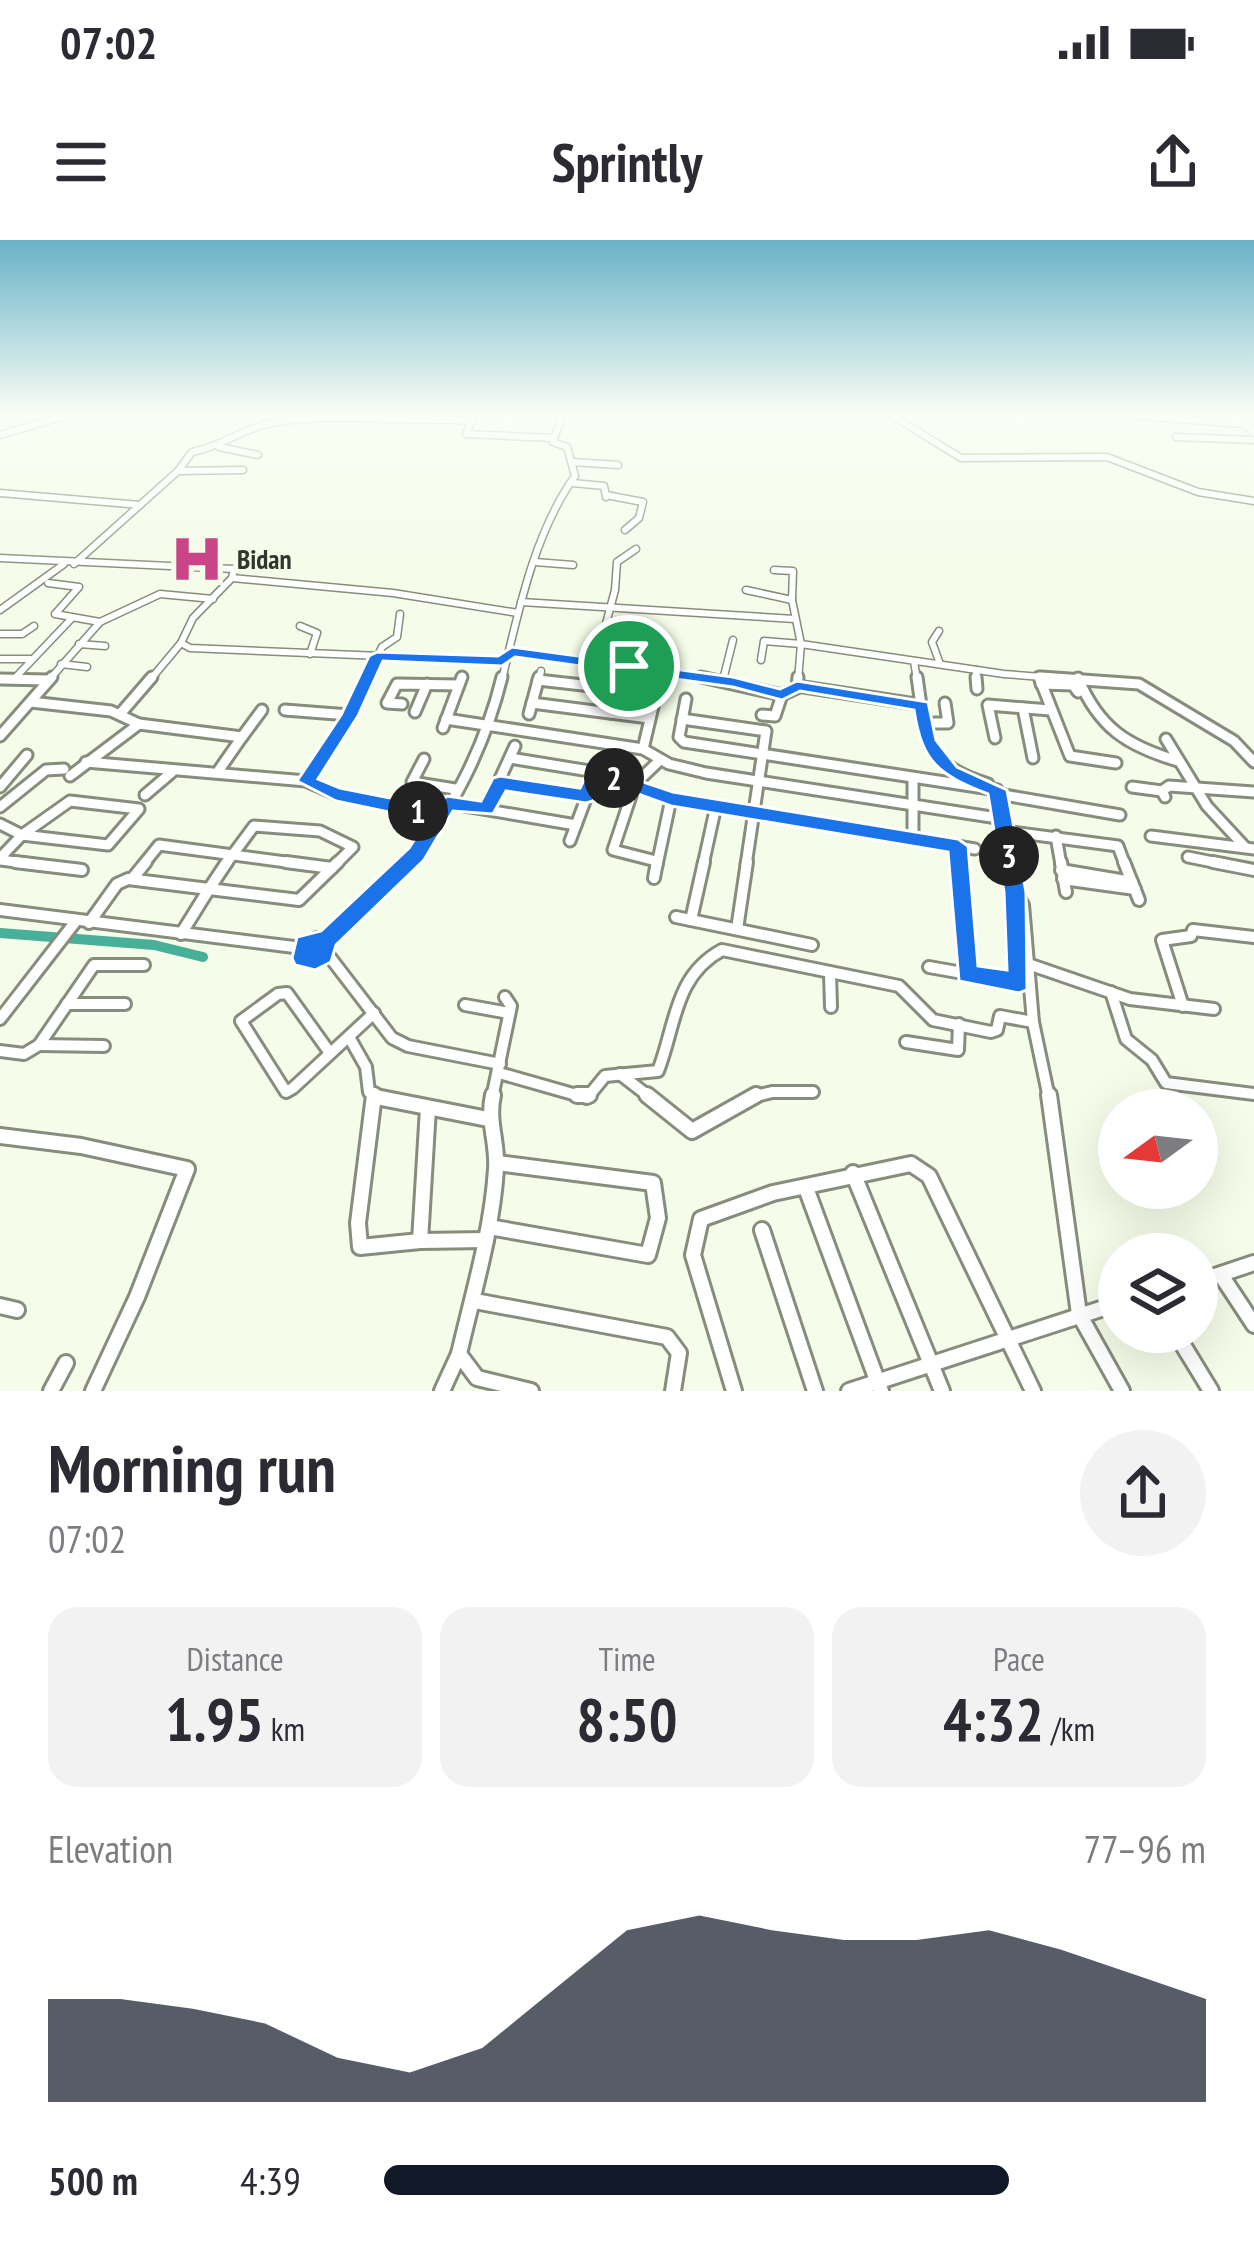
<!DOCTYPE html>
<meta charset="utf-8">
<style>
:root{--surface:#fff;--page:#f2f2f3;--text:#2b2b33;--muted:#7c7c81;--accent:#111827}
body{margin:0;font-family:"PT Sans Narrow",sans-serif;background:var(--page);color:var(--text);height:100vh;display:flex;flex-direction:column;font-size:45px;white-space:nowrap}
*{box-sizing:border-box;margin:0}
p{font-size:39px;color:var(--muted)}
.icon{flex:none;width:66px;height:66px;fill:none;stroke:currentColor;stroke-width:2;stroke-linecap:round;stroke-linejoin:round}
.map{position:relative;height:1151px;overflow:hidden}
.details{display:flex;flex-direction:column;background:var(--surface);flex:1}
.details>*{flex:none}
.needle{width:78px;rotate:255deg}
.buttons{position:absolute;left:1098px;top:849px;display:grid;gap:24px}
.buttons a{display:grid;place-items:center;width:120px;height:120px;border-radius:50%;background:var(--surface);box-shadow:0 12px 48px #0002;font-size:60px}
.pin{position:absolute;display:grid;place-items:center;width:102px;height:102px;color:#fff;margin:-51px;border:6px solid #fff;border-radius:50%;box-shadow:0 3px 12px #0007}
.km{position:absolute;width:60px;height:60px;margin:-30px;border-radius:50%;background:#222;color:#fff;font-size:33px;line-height:60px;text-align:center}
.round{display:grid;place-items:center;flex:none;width:126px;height:126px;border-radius:63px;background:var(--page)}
.headline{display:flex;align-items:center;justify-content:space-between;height:204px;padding:0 48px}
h1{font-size:66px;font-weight:700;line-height:90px}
.stats{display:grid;grid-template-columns:repeat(3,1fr);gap:18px;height:204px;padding:12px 48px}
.stats div{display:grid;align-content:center;border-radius:30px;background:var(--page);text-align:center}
.stats b{font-size:60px;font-weight:700}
.stats small{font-size:33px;font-weight:400}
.stats p{font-size:33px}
.chart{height:336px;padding:24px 48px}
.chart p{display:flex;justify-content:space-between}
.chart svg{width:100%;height:216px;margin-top:12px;fill:var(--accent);opacity:.7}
ul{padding:0 48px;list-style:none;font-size:39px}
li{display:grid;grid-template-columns:192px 144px 1fr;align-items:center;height:90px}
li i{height:30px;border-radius:15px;background:var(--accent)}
.status{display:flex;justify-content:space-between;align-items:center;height:84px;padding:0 60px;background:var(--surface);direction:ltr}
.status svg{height:33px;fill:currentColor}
header{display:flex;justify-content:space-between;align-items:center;height:156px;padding:0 48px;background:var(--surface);font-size:54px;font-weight:700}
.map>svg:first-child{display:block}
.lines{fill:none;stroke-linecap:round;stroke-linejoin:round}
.canal{stroke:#48af98;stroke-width:10}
.minor-far3-casing{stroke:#878d7c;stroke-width:9}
.minor-far2-casing{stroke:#878d7c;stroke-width:15}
.minor-far1-casing{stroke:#878d7c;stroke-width:16}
.minor-casing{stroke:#878d7c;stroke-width:20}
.tertiary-casing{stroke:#878d7c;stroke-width:10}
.minor-far3{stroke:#fff;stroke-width:6}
.minor-far2{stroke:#fff;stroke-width:9}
.minor-far1{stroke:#fff;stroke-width:10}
.minor{stroke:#fff;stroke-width:14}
.tertiary{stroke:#fff;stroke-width:8}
.route{fill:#1a73e8;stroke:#fff;stroke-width:3;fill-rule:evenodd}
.labels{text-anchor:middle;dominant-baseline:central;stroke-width:10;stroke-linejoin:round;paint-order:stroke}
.far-poi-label{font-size:27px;font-weight:bold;fill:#33362e;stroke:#f5fce9;text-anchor:start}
</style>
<div class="status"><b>07:02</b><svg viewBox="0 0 49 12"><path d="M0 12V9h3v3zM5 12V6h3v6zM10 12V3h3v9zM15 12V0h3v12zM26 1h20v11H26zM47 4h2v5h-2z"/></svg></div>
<header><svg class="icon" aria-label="menu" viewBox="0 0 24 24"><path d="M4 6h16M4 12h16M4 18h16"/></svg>Sprintly<svg class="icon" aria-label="share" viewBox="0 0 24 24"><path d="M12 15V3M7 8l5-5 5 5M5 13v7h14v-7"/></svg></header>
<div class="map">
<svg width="1254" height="1151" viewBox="0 0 1254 1151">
<rect width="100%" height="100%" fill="#f5fce9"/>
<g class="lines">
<!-- canal -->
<path class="canal" d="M 0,693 L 154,705 L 203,717"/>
<!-- minor-far3 casing -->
<g class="minor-far3-casing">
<g id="minor-far3">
<path d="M 141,175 L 145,178"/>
<path d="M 891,175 L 961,218 L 1107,217 L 1198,252 L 1254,261"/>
<path d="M 1124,175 L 1243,184"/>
<path d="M 0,195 L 68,175"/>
<path d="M 1176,197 L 1254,200"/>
<path d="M 554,198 L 563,175"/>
<path d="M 219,207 L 258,215"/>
<path d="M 572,222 L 618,225"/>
<path d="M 178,231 L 243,230"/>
<path d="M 573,243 L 604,246 L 606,257"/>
<path d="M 0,253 L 140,265"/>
<path d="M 606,255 L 643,262 L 639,278 L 625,290"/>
<path d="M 0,318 L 234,329 L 232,338 L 193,378 L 181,403 L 190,408 L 502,421"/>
<path d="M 535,322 L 573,325"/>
<path d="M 74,324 L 178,231 L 192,212 C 221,207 243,188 272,183 C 319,173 404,181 455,180 L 472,181 L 466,194 L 554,198 L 553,202 L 567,207 L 575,236 C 534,293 518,373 502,440"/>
<path d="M 232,338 L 393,353 L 518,373"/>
<path d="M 48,343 L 79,347 L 55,374 L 100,382 L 49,440"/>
<path d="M 746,350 L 792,360"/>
<path d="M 521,362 L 795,379"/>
<path d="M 0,370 L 64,324"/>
<path d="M 100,382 L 160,354 L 213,359"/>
<path d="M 300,386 L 317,393 L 310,414"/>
<path d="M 939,391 L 932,402 L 940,424"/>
<path d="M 0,394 L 22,394 L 34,386"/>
<path d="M 79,404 L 105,406"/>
<path d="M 511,412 L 718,440"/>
<path d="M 0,419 L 31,419"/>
<path d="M 761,420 L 764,401 L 801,404 L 792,360 L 793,331 L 774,330"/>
<path d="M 596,421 L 615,350 L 617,322 L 636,309"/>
<path d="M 914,421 L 917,440"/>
<path d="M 61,424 L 87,427"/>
<path d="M 976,430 L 977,440"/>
<path d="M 0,439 L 35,440"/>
<path d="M 14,439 L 72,378"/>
<path d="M 150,440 L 181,403"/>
<path d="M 366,440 L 382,407 L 397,397 L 400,374"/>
<path d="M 539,440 L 541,431"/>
<path d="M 659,440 L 661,432"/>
<path d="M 723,440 L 733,400"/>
<path d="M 798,440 L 801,404 L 1004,434 L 1081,440"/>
</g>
</g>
<!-- minor-far2 casing -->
<g class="minor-far2-casing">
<g id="minor-far2">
<path d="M 701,437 L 782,455 L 797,448 L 798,437"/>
<path d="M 917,437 C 926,498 923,524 988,544"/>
<path d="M 976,437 L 977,449"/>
<path d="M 1039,437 L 1070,516 L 1116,523"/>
<path d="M 1041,437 L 1139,444 L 1234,501 L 1254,522"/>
<path d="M 1078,438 C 1099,488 1127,506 1178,521"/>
<path d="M 0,439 L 48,440"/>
<path d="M 538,440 L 618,449"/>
<path d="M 1041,444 L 1073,445 L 1078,452"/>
<path d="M 797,446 L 922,465"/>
<path d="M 686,459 L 679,497 L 684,502 L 997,550"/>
<path d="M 31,462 L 111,471 L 139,484 L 242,497 L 219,530"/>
<path d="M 532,463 L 649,478"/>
<path d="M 402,464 L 387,463 L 397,444 L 459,445"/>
<path d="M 1023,468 L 1033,518"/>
<path d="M 285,470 L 349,475"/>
<path d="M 415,472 L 427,444"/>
<path d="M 121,473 L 152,437"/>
<path d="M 611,473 L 623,443"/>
<path d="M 529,474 L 539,437"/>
<path d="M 762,475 L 775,476 L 782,455"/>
<path d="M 446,479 L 643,509 L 669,524 L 706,533 L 1004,579"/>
<path d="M 682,479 L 766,491 L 746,625"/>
<path d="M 925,483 L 948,483 L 945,463"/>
<path d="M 443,488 L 462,437"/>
<path d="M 0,496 L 52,437"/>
<path d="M 242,497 L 262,470"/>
<path d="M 995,498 L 988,465 L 1050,470"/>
<path d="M 1166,499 L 1207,566 L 1245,607"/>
<path d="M 643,509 L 660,437"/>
<path d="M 510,518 L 596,532"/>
<path d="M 424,519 L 412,542 L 455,549"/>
<path d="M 86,522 L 306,541 L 336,554 L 440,576"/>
<path d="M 70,536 L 139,484"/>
<path d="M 913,538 L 913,599"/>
<path d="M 306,541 L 346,481 L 368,437"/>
<path d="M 500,543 L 586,556"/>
<path d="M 0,547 L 27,515"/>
<path d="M 1132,547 L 1162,551"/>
<path d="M 997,550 L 1010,625"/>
<path d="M 998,554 L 1120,575"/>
<path d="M 145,555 L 172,532"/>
<path d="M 1165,557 L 1162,551 L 1169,546 L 1254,552"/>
<path d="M 70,561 L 139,569 L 108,605 L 22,595 Z"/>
<path d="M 447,563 L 576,585"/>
<path d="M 0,567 L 46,530 L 64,529"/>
<path d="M 486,569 L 515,506"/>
<path d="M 0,584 L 22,595"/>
<path d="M 1005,591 L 1118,606 L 1125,625"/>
<path d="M 1056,596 L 1061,625"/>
<path d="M 1151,596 L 1254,609"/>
<path d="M 570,601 L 596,532 L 671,559 L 975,609"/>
<path d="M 958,606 L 959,625"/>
<path d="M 1188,617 L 1228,625"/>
<path d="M 0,618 L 22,595"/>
<path d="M 0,620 L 40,625"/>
<path d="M 656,621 L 613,610 L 635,544 L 660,520"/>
<path d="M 143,625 L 159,605 L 308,625"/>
<path d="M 225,625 L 254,586 L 320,591 L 353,607 L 335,625"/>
<path d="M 403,625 C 452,577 486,502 502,437"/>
<path d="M 657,625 L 671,559"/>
<path d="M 703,625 L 716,566"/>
</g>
</g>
<!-- minor-far1 casing -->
<g class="minor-far1-casing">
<g id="minor-far1">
<path d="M 15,622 L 82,630"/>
<path d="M 286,622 L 332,628"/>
<path d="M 959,622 L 967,734"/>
<path d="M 1010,622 L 1019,743"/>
<path d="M 1061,622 L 1066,652"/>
<path d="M 1124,622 L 1139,660"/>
<path d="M 1213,622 L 1254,630"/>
<path d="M 1061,630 L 1132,642"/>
<path d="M 654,638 L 657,622"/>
<path d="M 132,639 L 146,622"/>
<path d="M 1063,639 L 1135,649"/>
<path d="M 209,649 L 299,660 L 338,622"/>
<path d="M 209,649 L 227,622"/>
<path d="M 1015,652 L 1023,665 L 1033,782 L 1049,858"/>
<path d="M 0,670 L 302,708"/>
<path d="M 676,677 L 812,705"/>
<path d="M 691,680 L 704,622"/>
<path d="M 89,683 L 117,644 L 128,639 L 209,649"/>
<path d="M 737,689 L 747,622"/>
<path d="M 181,694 L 209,649"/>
<path d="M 317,698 L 327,707 L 311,721 L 303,718 L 302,708 Z"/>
<path d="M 325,701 L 407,622"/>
<path d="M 326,712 L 392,798 L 408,806 L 500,824"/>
<path d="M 1031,725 L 1130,759 L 1214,769"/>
<path d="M 929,727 L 1024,744"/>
<path d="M 830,733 L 831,767"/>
<path d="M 1111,752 L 1126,799 L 1152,820 L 1166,843 L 1254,854"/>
<path d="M 67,764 L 125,764"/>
<path d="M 465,765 L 509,773"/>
<path d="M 1183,766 L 1162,700 L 1191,696 L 1193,690 L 1254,697"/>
<path d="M 0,779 L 76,681"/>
<path d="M 349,797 L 366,827 L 369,852 L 376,858"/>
<path d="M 906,802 L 958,810 L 959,784"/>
<path d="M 39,805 L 104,806"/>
<path d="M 0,811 L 24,814 L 39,805 L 94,725 L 144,725"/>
<path d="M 330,813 L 287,753 L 278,754 L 241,781 L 286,852 L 293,848 L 374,773"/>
<path d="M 499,833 L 587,858 L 605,836 L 658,831 C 676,785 674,736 722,710 L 899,746 L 933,780 L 991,792 L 997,790 L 1000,776 L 1033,782"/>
<path d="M 620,834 L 651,858"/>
<path d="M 376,857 L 382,858"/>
<path d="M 492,858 L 511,766 L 505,757"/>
<path d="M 748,858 L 772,852 L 813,852"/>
</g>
</g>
<!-- minor casing -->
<g class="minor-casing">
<g id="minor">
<path d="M 374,855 L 358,983 L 360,1007 L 420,1001"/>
<path d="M 493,855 C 487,882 498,903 496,929 C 492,992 473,1053 459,1114 L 477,1138 L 531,1151"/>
<path d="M 577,855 L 589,855"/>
<path d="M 647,855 L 692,891 L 756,855"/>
<path d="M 1049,855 L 1079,1074 L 1122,1151"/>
<path d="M 376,857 L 488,879"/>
<path d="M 428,868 L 420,1001 L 486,1000"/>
<path d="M 0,896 L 81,906 L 187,929 L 137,1057 L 93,1151"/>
<path d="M 853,933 L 942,1151"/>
<path d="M 806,948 L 881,1151"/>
<path d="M 489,987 L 648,1015 L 658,978 L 653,943 L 497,923"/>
<path d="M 762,990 L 815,1151"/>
<path d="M 1221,1035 L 1254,1085"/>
<path d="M 1197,1042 L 1254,1023"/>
<path d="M 475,1061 L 667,1097 L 679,1113 L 673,1151"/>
<path d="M 0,1066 L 17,1070"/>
<path d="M 1175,1092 L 1211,1151"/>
<path d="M 51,1151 L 66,1123"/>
<path d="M 442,1151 L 459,1114"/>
<path d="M 734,1151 L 693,1015 L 701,979 L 773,953 L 911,924 L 929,936 L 1033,1151"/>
<path d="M 849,1151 L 1119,1063"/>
</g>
</g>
<!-- tertiary casing -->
<g class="tertiary-casing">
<path id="tertiary" d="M 1234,175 L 1254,192"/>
</g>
<!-- minor-far3 -->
<use href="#minor-far3" class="minor-far3"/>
<!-- minor-far2 -->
<use href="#minor-far2" class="minor-far2"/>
<!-- minor-far1 -->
<use href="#minor-far1" class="minor-far1"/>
<!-- minor -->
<use href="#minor" class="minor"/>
<!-- tertiary -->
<use href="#tertiary" class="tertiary"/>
</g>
<!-- sky -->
<linearGradient id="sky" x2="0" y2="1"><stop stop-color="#68b2c8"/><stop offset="0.52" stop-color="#fafef5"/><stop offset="1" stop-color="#fafef5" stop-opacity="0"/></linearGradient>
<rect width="1254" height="336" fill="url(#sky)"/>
<!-- route -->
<path class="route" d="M 512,407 L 733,437 L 780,449 L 797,441 L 928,462 L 936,500 L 957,527 L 1007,550 L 1026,652 L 1027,750 L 1019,753 L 959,741 L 948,612 L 671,566 L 602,541 L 593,561 L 586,563 L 506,551 L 493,574 L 453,571 L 424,620 L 336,705 L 331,722 L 315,730 L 295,725 L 292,718 L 297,697 L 321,691 L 409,608 L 427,580 L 336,561 L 297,541 L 341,475 L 369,416 L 377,412 L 498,416 ZM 515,417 L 733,447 L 782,460 L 800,451 L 914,470 C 922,524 940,535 988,554 L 1004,652 L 1007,730 L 978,726 L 968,606 L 958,599 L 673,552 L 596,526 L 590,528 L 580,548 L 500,536 L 493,538 L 481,561 L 447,556 L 435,567 L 340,548 L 318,539 L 358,476 L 383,421 L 502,426 Z"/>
<!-- icons -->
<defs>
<g id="hospital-bare" transform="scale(4.14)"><path d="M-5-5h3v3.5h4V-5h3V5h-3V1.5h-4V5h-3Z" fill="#ca4587" stroke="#f5fce9" stroke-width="2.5" paint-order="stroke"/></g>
</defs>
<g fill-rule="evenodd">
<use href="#hospital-bare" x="197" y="319"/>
</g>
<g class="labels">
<!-- far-poi labels -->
<g class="far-poi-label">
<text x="237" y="319">Bidan</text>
</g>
</g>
</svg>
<div class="buttons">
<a><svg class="needle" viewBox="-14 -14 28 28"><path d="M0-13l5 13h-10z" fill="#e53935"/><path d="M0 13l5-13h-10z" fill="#7c7c81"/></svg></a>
<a><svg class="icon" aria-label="layers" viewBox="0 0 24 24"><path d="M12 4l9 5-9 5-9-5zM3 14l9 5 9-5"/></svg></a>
</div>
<div class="pin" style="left:629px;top:426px;background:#1e9e55"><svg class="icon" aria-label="arrive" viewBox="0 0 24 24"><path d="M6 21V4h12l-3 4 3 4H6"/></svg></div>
<b class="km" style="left:418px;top:571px">1</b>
<b class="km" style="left:614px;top:538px">2</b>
<b class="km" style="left:1009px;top:616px">3</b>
</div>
<section class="details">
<div class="headline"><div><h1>Morning run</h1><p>07:02</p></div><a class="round"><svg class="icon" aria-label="share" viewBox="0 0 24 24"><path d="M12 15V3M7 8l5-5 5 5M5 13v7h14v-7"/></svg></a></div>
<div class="stats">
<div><p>Distance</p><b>1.95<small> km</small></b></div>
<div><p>Time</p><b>8:50</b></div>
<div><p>Pace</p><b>4:32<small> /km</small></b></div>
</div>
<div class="chart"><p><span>Elevation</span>77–96 m</p>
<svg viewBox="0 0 160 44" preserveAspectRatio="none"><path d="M0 44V23L10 23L20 25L30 28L40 35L50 38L60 33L70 21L80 9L90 6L100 9L110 11L120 11L130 9L140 13L150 18L160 23V44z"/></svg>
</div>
<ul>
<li><b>500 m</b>4:39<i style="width:76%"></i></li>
</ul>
</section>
